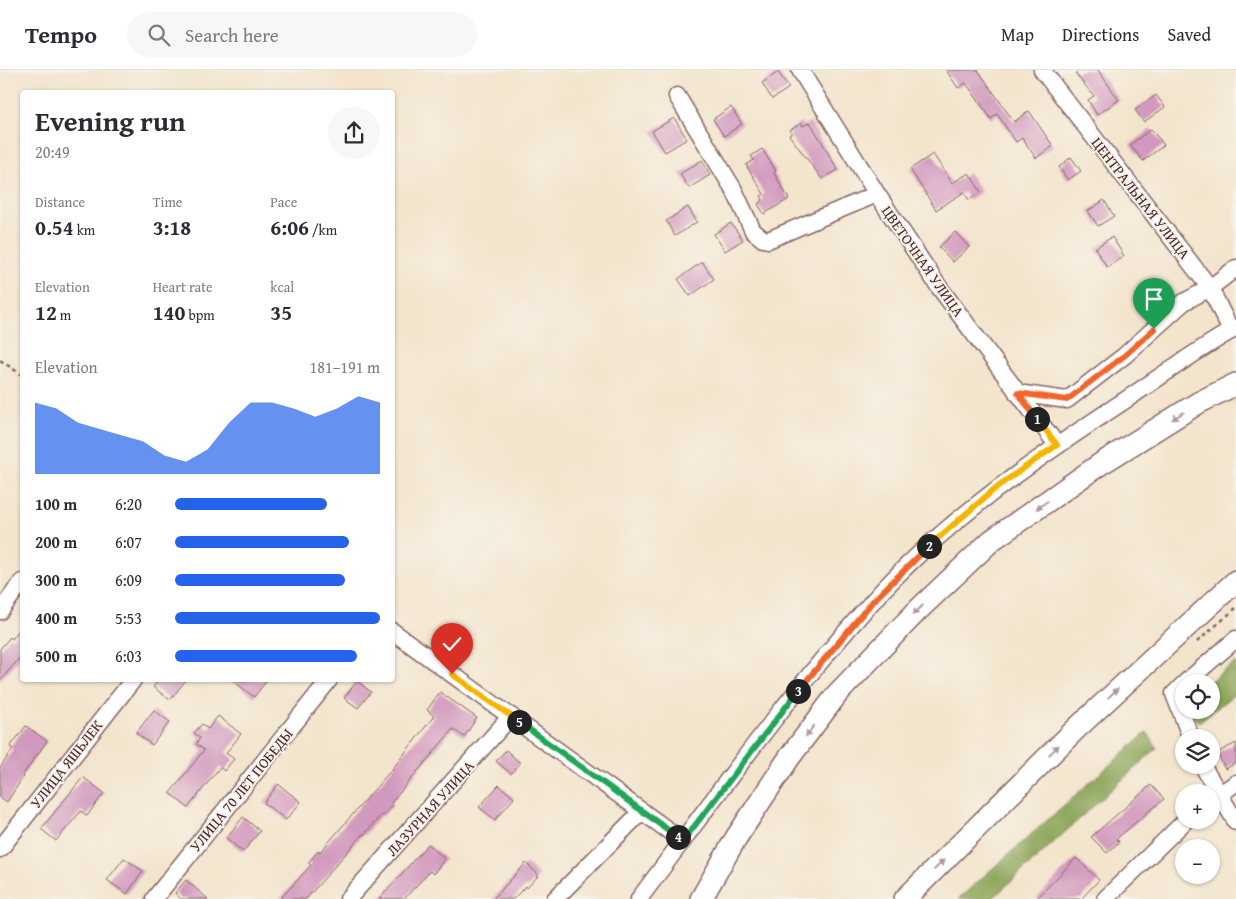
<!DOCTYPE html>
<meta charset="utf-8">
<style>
:root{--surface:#fff;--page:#f7f7f7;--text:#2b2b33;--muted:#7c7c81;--line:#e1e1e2;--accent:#2563eb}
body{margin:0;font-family:"Gentium Book Plus",serif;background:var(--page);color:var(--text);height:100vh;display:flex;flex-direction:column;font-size:19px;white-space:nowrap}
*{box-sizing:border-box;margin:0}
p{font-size:16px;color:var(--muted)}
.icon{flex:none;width:28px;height:28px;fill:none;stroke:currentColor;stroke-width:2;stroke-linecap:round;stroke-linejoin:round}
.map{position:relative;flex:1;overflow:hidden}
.panel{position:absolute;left:20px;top:20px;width:375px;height:592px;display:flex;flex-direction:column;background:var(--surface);border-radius:5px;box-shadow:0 1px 4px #0004}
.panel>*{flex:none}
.fabs{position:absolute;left:1175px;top:604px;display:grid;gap:10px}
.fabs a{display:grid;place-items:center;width:45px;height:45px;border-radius:50%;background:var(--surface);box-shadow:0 1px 4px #0004;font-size:25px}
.pin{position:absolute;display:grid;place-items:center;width:42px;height:42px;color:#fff;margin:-51px -21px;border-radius:50% 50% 50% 0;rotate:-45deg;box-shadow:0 0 5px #0007}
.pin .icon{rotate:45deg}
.km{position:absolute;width:25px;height:25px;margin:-12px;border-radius:50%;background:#222;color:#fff;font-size:14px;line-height:25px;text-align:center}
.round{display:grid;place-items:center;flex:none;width:52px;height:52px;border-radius:26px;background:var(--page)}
.summary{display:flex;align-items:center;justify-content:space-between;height:85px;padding:0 15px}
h1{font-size:28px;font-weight:700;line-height:38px}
.figures{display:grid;grid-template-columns:repeat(3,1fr);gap:8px;height:85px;padding:5px 15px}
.figures div{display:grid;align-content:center}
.figures b{font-size:21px;font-weight:700}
.figures small{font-size:14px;font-weight:400}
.figures p{font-size:14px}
.chart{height:140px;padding:10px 15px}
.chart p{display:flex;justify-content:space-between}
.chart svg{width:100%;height:90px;margin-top:5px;fill:var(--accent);opacity:.7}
ul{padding:0 15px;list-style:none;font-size:16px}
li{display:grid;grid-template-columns:80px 60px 1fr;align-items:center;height:38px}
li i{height:12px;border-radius:6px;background:var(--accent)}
header{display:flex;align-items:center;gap:30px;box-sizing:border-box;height:70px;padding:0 25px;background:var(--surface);border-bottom:1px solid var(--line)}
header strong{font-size:24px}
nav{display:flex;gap:28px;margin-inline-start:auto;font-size:18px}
.search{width:350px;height:45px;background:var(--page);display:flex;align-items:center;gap:12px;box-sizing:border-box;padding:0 18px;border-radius:28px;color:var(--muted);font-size:19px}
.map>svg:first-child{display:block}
.forest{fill:#88a355;stroke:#696140}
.building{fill:#d299be}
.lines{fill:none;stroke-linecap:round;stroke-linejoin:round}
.minor-casing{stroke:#856463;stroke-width:19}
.major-casing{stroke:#856463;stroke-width:24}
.path{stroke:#856463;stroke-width:2.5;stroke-dasharray:4 4;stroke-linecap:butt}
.minor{stroke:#fff;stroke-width:16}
.major{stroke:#fff;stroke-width:21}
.oneway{fill:#ae9aa0}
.split-1-casing{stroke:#fff;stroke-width:10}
.split-2-casing{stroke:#fff;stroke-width:10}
.split-3-casing{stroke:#fff;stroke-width:10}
.split-4-casing{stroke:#fff;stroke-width:10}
.split-5-casing{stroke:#fff;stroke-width:10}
.split-6-casing{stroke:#fff;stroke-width:10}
.split-1{stroke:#f0652b;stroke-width:6}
.split-2{stroke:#f5b400;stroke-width:6}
.split-3{stroke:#f0652b;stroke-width:6}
.split-4{stroke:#22a559;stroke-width:6}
.split-5{stroke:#22a559;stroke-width:6}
.split-6{stroke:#f5b400;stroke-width:6}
.labels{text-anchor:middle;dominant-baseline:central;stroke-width:4;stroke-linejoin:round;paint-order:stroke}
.street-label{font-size:15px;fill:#4a1f2b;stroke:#f7f3e8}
</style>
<header>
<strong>Tempo</strong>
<div class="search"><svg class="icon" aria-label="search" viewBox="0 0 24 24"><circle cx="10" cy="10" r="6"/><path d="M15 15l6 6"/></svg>Search here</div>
<nav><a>Map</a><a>Directions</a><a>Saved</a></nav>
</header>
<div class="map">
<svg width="1236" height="829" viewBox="0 0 1236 829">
<rect width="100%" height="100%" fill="#f7f3e8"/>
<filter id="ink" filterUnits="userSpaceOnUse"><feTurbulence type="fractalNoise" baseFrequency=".02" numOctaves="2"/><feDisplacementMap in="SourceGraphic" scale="10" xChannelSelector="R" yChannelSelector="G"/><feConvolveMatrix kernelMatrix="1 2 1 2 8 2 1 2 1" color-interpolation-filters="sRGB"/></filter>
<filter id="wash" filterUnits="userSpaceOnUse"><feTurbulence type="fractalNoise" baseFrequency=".0096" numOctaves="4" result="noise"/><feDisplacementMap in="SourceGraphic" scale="20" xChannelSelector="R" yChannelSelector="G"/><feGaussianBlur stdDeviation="1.12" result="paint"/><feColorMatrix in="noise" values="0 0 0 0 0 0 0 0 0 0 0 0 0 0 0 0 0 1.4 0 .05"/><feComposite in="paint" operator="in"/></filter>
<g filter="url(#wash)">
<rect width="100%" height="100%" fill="#f3e4cc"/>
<!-- forest -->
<g class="forest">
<path d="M 1236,592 L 1236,623 L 1199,652 L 1188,640 L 1211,640 L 1211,612 L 1209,612 Z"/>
<path d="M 1147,662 L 1157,678 L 992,829 L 958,829 Z"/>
</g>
<g id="blocks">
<!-- building -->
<g class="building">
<path d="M 946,0 L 978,0 L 1014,52 L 1029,41 L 1053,76 L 1036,88 L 1022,68 L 1016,72 L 997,44 L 991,49 L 966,13 L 958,18 Z"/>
<path d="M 1082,0 L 1098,0 L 1119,30 L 1097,45 L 1088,30 L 1094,26 L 1075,3 Z"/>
<path d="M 778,2 L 789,18 L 772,29 L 762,13 Z"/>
<path d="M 1156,25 L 1165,37 L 1144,52 L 1135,40 Z"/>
<path d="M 731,37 L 742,54 L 724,66 L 713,49 Z"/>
<path d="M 674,48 L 687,69 L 665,82 L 652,61 Z"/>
<path d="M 810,52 L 838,100 L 822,109 L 789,65 L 792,63 L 790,60 L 801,53 L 803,56 Z"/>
<path d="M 1151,59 L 1164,75 L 1143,91 L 1130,75 Z"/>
<path d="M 762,79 L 776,101 L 774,103 L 789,129 L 764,144 L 758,134 L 763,130 L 761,126 L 764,124 L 746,95 L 754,90 L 751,86 Z"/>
<path d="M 933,84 L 952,113 L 969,103 L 981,122 L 969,130 L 964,122 L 936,140 L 910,99 Z"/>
<path d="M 1071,87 L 1081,101 L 1068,110 L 1059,97 Z"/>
<path d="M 702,90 L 710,105 L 689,118 L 680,104 Z"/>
<path d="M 1104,130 L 1114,146 L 1098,156 L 1088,141 Z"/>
<path d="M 688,137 L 697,152 L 675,166 L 666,151 Z"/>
<path d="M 731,153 L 743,170 L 725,181 L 714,164 Z"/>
<path d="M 955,162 L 969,177 L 953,192 L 939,177 Z"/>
<path d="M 1112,167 L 1124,186 L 1107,197 L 1095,178 Z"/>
<path d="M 702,192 L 714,209 L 690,226 L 678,209 Z"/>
<path d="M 22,556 L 22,585 L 0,611 L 0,579 L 10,567 L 12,569 Z"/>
<path d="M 159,610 L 186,610 L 170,630 L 153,617 Z"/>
<path d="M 232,610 L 267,610 L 254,627 Z"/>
<path d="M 357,611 L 371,622 L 358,638 L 344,628 Z"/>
<path d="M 440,622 L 477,648 L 464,667 L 453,659 L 391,733 L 393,735 L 383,746 L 381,745 L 364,765 L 363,764 L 306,829 L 280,829 L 311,795 L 308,793 L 318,781 L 320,782 L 393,698 L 434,646 L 427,640 Z"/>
<path d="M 154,640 L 170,652 L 152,675 L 136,663 Z"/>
<path d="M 218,646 L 241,664 L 226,683 L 234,689 L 224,701 L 220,697 L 188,738 L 170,723 L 204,680 L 196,674 L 200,668 L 194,663 L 202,654 L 208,659 Z"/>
<path d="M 26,656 L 47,671 L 22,706 L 23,707 L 7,732 L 0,727 L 0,698 L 13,679 L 10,677 Z"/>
<path d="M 1236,673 L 1236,693 L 1225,699 L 1217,683 Z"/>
<path d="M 506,680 L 520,693 L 511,704 L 496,691 Z"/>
<path d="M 83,707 L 104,723 L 87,746 L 81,741 L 56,771 L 41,759 Z"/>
<path d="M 278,714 L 301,732 L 286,750 L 264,733 Z"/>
<path d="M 499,715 L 514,728 L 495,750 L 479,737 Z"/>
<path d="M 1151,715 L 1164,729 L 1116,769 L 1119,772 L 1107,783 L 1091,767 Z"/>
<path d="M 243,747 L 260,761 L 243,782 L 226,768 Z"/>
<path d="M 428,774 L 445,789 L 433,804 L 430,801 L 404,829 L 379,829 Z"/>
<path d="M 124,788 L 143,801 L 127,824 L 107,810 Z"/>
<path d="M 1076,788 L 1099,810 L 1081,829 L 1036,829 Z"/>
<path d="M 526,793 L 539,805 L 527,818 L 526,816 L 513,829 L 493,829 Z"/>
<path d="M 186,810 L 208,829 L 181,829 L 175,823 Z"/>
</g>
</g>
</g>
<g filter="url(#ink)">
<use href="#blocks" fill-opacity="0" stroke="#856463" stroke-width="1"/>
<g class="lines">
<!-- minor casing -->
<g class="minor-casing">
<g id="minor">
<path d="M 800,0 L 877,124 L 939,217 L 1057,375"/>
<path d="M 1042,0 L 1210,218 L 1231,261"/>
<path d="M 677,26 L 734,120 L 753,161 L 763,169 L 768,170 L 877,124"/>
<path d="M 1017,323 L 1067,330 L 1124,286 L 1184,232 L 1210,218 L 1236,198"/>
<path d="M 0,541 L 22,512"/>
<path d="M 392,561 L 683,771"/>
<path d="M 1186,612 L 1236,569"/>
<path d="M 1184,614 L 1174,624 L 1191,668"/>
<path d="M 1202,695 L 1236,752"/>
<path d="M 1211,730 L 1236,713"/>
<path d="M 0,779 L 133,610"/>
<path d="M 154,829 L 329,610"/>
<path d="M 348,829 L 511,646"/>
<path d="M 555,829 L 642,741"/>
<path d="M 639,829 C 714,729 788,625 872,532 C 945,450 1036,389 1127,329 C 1163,305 1198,279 1236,258"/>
<path d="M 1105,829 L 1186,750"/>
</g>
</g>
<!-- major casing -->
<g class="major-casing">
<g id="major">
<path d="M 701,829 L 736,768 L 789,688 L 838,623 L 918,540 L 992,470 L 1099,395 L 1198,333 L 1236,314"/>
<path d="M 905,829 L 1078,657 L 1236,511"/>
</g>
</g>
<!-- path -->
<g class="path">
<path d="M 0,290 L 22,305"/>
<path d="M 1197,572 L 1236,538"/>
</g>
<!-- minor -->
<use href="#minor" class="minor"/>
<!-- major -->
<use href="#major" class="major"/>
</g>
<!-- one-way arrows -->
<defs><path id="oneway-solid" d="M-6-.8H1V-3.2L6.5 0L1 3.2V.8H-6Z" transform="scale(1.25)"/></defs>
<g class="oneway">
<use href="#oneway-solid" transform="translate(1178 346) rotate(148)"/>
<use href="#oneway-solid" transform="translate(1042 435) rotate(145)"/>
<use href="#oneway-solid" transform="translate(918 540) rotate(135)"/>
<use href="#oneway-solid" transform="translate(1113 623) rotate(-43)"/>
<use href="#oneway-solid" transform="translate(810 661) rotate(127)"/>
<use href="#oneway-solid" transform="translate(1054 680) rotate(-45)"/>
<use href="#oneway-solid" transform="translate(939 795) rotate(-45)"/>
</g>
</g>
<g class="lines" filter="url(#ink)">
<!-- split-1 casing -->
<g class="split-1-casing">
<path id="split-1" d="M 1037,349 L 1018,323 L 1067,330 L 1124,286 L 1154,259"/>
</g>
<!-- split-2 casing -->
<g class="split-2-casing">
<path id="split-2" d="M 929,476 L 998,416 L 1057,375 L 1037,349"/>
</g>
<!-- split-3 casing -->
<g class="split-3-casing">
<path id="split-3" d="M 798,621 L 873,531 L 929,476"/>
</g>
<!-- split-4 casing -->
<g class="split-4-casing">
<path id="split-4" d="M 678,767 L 683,771 L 798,621"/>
</g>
<!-- split-5 casing -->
<g class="split-5-casing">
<path id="split-5" d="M 519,652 L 678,767"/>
</g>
<!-- split-6 casing -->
<g class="split-6-casing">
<path id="split-6" d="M 452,604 L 519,652"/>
</g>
<!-- split-1 -->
<use href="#split-1" class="split-1"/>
<!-- split-2 -->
<use href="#split-2" class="split-2"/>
<!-- split-3 -->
<use href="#split-3" class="split-3"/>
<!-- split-4 -->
<use href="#split-4" class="split-4"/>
<!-- split-5 -->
<use href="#split-5" class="split-5"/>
<!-- split-6 -->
<use href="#split-6" class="split-6"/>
</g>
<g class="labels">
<!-- street labels -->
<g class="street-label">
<text transform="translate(1141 128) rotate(52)">ЦЕНТРАЛЬНАЯ УЛИЦА</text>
<text transform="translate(923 191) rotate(55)">ЦВЕТОЧНАЯ УЛИЦА</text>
<text transform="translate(66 694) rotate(-52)">УЛИЦА ЯШЬЛЕК</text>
<text transform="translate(241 720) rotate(-51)">УЛИЦА 70 ЛЕТ ПОБЕДЫ</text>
<text transform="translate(430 738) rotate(-48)">ЛАЗУРНАЯ УЛИЦА</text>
</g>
</g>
</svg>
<div class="fabs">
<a><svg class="icon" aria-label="locate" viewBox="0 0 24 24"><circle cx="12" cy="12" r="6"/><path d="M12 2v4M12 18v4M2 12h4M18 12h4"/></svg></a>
<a><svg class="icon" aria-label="layers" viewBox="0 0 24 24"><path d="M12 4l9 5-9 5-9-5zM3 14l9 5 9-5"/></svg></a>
<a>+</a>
<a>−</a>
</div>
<div class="pin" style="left:1154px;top:259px;background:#1e9e55"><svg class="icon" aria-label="arrive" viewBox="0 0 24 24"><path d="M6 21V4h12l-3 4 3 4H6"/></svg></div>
<div class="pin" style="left:452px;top:604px;background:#d93025"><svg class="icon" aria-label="check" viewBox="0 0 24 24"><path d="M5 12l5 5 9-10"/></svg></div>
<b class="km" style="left:1037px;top:349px">1</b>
<b class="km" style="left:929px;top:476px">2</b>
<b class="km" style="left:798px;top:621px">3</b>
<b class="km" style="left:678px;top:767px">4</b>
<b class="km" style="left:519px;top:652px">5</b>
<section class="panel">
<div class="summary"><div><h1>Evening run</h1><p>20:49</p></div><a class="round"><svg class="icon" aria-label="share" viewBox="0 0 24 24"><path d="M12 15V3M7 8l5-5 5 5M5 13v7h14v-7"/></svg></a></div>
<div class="figures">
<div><p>Distance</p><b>0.54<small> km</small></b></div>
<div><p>Time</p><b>3:18</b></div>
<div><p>Pace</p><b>6:06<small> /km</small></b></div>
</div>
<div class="figures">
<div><p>Elevation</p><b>12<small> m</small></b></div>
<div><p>Heart rate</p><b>140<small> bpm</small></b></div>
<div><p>kcal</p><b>35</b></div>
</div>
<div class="chart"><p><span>Elevation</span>181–191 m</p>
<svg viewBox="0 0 160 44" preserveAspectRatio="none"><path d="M0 44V9L10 12L20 19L30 22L40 25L50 28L60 35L70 38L80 32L90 19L100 9L110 9L120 12L130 16L140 12L150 6L160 9V44z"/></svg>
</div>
<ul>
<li><b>100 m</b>6:20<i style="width:74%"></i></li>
<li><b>200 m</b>6:07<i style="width:85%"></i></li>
<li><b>300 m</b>6:09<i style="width:83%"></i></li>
<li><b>400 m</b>5:53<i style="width:100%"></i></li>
<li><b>500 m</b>6:03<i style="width:89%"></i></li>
</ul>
</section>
</div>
